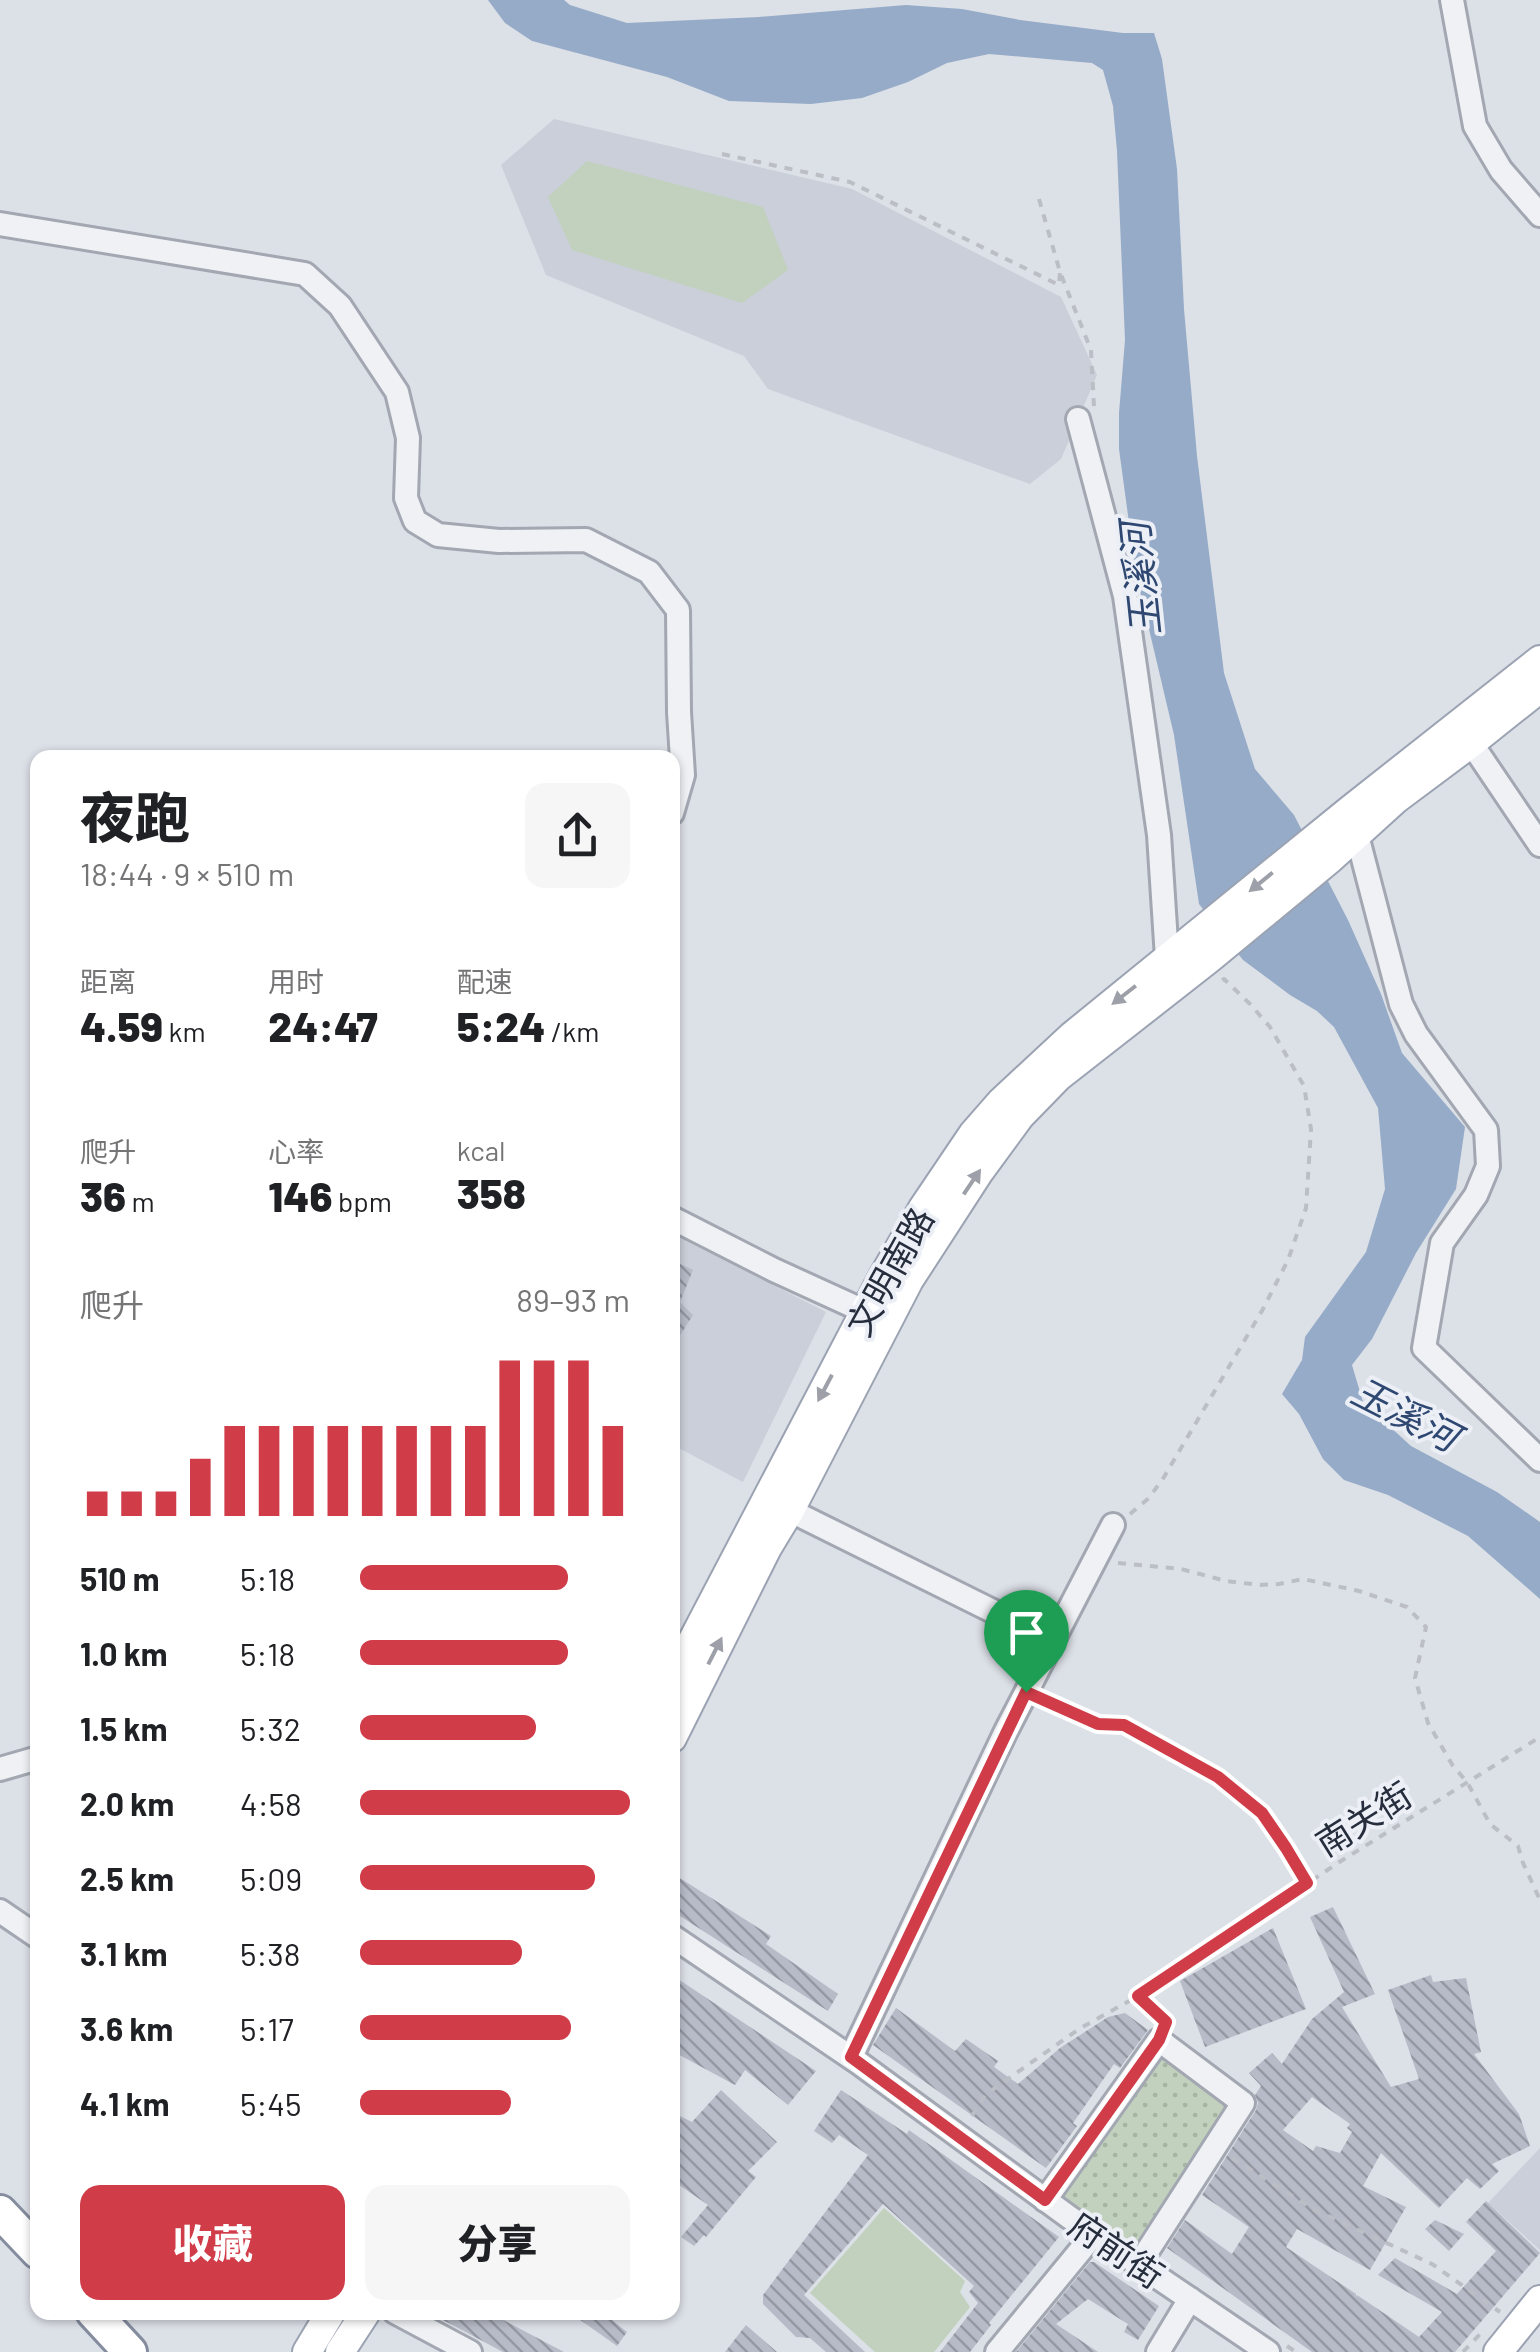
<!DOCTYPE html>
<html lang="zh">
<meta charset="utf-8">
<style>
:root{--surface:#fff;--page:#f6f6f6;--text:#202124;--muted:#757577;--accent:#d03d49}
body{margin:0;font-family:Barlow,"Noto Sans SC",sans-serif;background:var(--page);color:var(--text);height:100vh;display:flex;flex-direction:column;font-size:38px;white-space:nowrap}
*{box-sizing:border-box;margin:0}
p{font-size:32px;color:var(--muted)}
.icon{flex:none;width:55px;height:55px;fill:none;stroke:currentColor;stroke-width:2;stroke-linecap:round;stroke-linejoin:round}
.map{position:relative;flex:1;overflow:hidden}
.side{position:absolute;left:30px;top:750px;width:650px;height:1570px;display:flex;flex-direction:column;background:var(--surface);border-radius:20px;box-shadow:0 2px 8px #0004}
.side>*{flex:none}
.pin{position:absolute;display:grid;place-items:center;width:85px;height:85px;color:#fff;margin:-102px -42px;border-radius:50% 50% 50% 0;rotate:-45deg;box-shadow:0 0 10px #0007}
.pin .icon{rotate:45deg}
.round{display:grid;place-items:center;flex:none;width:105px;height:105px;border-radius:20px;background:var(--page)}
.summary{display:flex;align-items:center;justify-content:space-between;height:170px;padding:0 50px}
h1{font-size:55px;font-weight:800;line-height:75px}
.metrics{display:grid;grid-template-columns:repeat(3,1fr);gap:15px;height:170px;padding:10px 50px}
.metrics div{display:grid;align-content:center}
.metrics b{font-size:42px;font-weight:800}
.metrics small{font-size:28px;font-weight:400}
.metrics p{font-size:28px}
.chart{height:280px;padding:20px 50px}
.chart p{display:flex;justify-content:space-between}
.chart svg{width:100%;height:180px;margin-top:10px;stroke:var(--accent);stroke-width:6}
.primary-button{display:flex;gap:20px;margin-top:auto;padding:20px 50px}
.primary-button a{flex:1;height:115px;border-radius:20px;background:var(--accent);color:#fff;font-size:40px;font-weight:800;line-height:115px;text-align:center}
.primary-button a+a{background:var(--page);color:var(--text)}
ul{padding:0 50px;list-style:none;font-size:32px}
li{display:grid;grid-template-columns:160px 120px 1fr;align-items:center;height:75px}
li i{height:25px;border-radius:12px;background:var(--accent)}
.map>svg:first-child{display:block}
.built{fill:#cacfd9}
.grass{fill:#c1d1bd}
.park{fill:url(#park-dots)}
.water{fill:#96abc8}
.building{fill:url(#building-back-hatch);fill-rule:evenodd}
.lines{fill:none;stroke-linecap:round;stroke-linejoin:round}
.minor-casing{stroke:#a2a7b1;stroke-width:28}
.major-casing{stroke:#9ba3b3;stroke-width:32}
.highway-casing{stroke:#848c9e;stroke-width:38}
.path{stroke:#bbbec5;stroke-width:4;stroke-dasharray:8 8;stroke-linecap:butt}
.minor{stroke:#eff1f5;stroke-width:22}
.major{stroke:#fff;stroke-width:28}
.highway{stroke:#fff;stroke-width:32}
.oneway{fill:#9da0a8}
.route-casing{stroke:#fff;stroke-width:20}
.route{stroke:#d03d49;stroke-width:12}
.labels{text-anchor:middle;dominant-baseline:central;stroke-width:8;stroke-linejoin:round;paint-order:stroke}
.street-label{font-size:35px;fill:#262d3d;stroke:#eceff5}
.water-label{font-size:38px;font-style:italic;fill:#2f4872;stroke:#eceff5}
</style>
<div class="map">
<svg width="1540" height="2352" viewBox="0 0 1540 2352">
<defs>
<pattern id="park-dots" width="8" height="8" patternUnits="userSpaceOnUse" patternTransform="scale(2.5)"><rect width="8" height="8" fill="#c1d1bd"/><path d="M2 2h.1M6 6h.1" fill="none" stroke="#a6b4a3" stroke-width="1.8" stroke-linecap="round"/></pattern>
<pattern id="building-back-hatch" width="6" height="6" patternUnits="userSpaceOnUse" patternTransform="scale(2.5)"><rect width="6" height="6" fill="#b7bbc7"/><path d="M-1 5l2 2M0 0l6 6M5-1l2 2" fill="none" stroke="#9598a3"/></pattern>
</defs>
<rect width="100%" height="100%" fill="#dce0e7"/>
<!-- built -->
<g class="built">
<path d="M 554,119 L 852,189 L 1061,297 L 1097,375 L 1061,459 L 1030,484 L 768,389 L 744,356 L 546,275 L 501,165 Z"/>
<path d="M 672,1234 L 826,1312 L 743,1482 L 673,1445 Z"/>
<path d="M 1540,2148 L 1540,2250 L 1488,2203 Z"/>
</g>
<!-- grass -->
<g class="grass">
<path d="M 587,161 L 763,207 L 788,270 L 742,303 L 572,250 L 548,197 Z"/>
<path d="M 884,2208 L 965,2281 L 960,2292 L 970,2307 L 934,2352 L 875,2352 L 810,2293 Z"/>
</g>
<!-- park -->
<path class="park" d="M 1157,2053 L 1233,2106 L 1132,2254 L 1057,2201 Z"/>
<!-- water -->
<path class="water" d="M 488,0 L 564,0 L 570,5 L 627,23 L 759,17 L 906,5 L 962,9 L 1020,20 L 1123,33 L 1154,33 L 1162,59 L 1177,169 L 1184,309 L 1197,456 L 1224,673 L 1255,769 L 1294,815 L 1348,920 L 1381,994 L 1402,1053 L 1465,1127 L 1456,1189 L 1416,1253 L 1372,1339 L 1352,1365 L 1363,1402 L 1411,1446 L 1497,1492 L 1540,1522 L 1540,1599 L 1468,1536 L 1388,1495 L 1344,1480 L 1323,1459 L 1299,1414 L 1282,1394 L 1302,1360 L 1305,1337 L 1366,1252 L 1385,1189 L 1378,1108 L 1334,1027 L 1317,1011 L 1290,995 L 1243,960 L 1199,904 L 1174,735 L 1136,574 L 1119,449 L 1119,413 L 1125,340 L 1117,151 L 1113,106 L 1103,70 L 1092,63 L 989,54 L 947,63 L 908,82 L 862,98 L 811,104 L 729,101 L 667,77 L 532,41 L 505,23 Z"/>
<!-- building -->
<g class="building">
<path d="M 672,1260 L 693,1270 L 680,1302 L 693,1315 L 672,1348 Z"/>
<path d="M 672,1873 L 771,1936 L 766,1944 L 838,1994 L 828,2011 L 672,1911 Z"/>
<path d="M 1333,1907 L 1375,1994 L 1342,2007 L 1391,2087 L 1419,2079 L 1388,1990 L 1431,1975 L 1433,1982 L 1466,1978 L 1481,2052 L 1474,2054 L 1519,2114 L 1530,2146 L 1492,2164 L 1499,2171 L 1480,2189 L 1467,2178 L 1439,2208 L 1381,2153 L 1363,2186 L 1406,2207 L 1370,2270 L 1297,2229 L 1286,2247 L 1356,2294 L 1356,2297 L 1357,2295 L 1419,2337 L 1442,2312 L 1378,2275 L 1395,2258 L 1457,2294 L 1496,2251 L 1466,2222 L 1486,2201 L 1540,2253 L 1455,2352 L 1312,2352 L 1167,2248 L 1185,2220 L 1232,2254 L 1249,2227 L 1202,2195 L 1256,2110 L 1258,2103 L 1255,2095 L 1261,2086 L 1249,2073 L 1272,2053 L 1282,2064 L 1312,2019 L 1344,1992 L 1310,1917 ZM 1312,2097 L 1350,2124 L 1347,2128 L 1352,2132 L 1340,2153 L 1316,2146 L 1313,2151 L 1283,2130 Z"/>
<path d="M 1273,1928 L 1306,2009 L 1205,2047 L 1180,1981 Z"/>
<path d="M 672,1975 L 816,2071 L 788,2105 L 745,2070 L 735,2085 L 672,2051 Z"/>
<path d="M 896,2008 L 955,2051 L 966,2039 L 998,2061 L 994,2067 L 1018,2084 L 1060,2048 L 1108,2017 L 1125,2013 L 1148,2030 L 1120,2068 L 1114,2064 L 1073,2123 L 1077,2126 L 1046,2168 L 873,2045 Z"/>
<path d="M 721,2090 L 777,2142 L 748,2171 L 756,2177 L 706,2237 L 704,2235 L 694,2246 L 681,2237 L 708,2205 L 672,2180 L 672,2112 L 692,2122 Z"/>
<path d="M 841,2090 L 907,2134 L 909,2130 L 1059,2237 L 989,2323 L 991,2325 L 970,2352 L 940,2352 L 978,2303 L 969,2292 L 974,2286 L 883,2204 L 804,2295 L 865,2352 L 826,2352 L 810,2338 L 796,2337 L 763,2304 L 763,2295 L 868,2155 L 839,2135 L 832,2143 L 814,2131 Z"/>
<path d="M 1435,2220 L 1464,2234 L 1449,2251 L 1425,2229 Z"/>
<path d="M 1090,2262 L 1094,2262 L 1159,2306 L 1138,2340 L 1124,2332 L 1128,2324 L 1088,2299 L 1056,2324 L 1098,2352 L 1016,2352 Z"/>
<path d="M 428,2312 L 488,2312 L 564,2352 L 503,2352 Z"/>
<path d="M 569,2312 L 602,2312 L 627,2332 L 617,2346 Z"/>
<path d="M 746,2325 L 777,2352 L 725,2352 Z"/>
</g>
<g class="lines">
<!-- minor casing -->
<g class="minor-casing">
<g id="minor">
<path d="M 1452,0 L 1475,126 L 1501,170 L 1540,215"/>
<path d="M 0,224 L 305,274 L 340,306 L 397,392 L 408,438 L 406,498 L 415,521 L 438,535 L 499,541 L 586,540 L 649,572 L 678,610 L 679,712 L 683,775 L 672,813"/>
<path d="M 1078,419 L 1125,596 L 1159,835 L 1167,958"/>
<path d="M 1463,731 L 1540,845"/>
<path d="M 1353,820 L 1401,1004 L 1416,1034 L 1486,1130 L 1488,1166 L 1476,1195 L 1442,1243 L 1424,1348 L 1540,1460"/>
<path d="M 672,1218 L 774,1270 L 866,1312"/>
<path d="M 775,1503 L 1053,1641"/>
<path d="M 0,1769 L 38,1758"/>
<path d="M 0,1911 L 38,1937"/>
<path d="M 672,1936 L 859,2063 L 1069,2217 L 1268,2352"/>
<path d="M 851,2057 L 1006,1731 L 1113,1525"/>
<path d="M 1045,2200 L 1159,2040 L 1243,2103 L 1139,2264"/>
<path d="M 395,2312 L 470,2352"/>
<path d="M 997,2352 L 1094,2234"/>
<path d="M 1158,2352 L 1190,2299"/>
</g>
</g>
<!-- major casing -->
<g class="major-casing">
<g id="major">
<path d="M 672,1680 L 884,1275 L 923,1208 L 973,1134 L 1001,1102 L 1072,1036 L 1350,810 L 1540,660"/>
<path d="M 672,1738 L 767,1548 L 790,1510 L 909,1280 L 979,1172 L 1020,1116 L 1058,1077 L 1210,958 L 1330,859 L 1396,799 L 1471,743 L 1540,688"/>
<path d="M 307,2352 L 331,2312"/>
<path d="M 340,2352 L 366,2312"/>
<path d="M 1498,2352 L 1540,2300"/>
</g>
</g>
<!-- highway casing -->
<g class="highway-casing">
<g id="highway">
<path d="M 0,2212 L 38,2252"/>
<path d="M 93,2312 L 130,2352"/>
</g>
</g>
<!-- path -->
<g class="path">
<path d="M 722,154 L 850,182 L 1059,285 L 1060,272"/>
<path d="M 1039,199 L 1060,272 L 1091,350 L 1094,407"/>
<path d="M 1130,1514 L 1149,1498 L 1164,1477 L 1263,1309 L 1288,1260 L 1306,1208 L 1311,1129 L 1304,1086 L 1270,1027 L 1250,1004 L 1224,979 L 1222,980"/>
<path d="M 1118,1563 L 1181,1569 L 1226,1581 L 1260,1585 L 1279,1584 L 1303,1579 L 1359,1591 L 1407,1607 L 1426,1627 L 1415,1678 L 1428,1723 L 1453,1766 L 1467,1782 L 1490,1824 L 1518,1846 L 1523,1863 L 1540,1900"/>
<path d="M 1047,1701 L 1098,1725 L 1124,1725 L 1218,1777 L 1262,1813 L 1307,1883"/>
<path d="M 1139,1997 L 1161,2018"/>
<path d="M 972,2116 L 985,2095 L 1079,2029 L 1138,1996 L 1341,1861 L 1540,1737"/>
<path d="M 1232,2158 L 1313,2209 L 1432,2264 L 1500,2312"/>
<path d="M 1287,2346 L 1296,2352"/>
<path d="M 1463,2352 L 1484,2330"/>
</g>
<!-- minor -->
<use href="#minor" class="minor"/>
<!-- major -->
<use href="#major" class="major"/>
<!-- highway -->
<use href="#highway" class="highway"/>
</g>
<!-- one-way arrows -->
<defs><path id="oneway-solid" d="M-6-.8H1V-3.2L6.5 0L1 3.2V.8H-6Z" transform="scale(2.5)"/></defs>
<g class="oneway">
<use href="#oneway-solid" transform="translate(1261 882) rotate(141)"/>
<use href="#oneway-solid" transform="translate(1124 995) rotate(142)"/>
<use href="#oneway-solid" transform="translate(972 1182) rotate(-56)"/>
<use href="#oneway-solid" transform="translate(825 1388) rotate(118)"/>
<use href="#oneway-solid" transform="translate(715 1651) rotate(-63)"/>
</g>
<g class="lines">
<!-- route casing -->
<g class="route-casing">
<path id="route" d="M 1026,1692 L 1098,1724 L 1124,1725 L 1218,1777 L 1262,1813 L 1286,1848 L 1307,1883 L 1138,1996 L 1166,2022 L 1159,2040 L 1045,2200 L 851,2057 Z"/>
</g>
<!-- route -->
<use href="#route" class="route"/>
</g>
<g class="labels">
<!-- street labels -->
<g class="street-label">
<text transform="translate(889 1271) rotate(-61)">文明南路</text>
<text transform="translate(1363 1818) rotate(-32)">南关街</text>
<text transform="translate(1117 2249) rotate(34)">府前街</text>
</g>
<!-- water labels -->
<g class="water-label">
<text transform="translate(1139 579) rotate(-96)">玉溪河</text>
<text transform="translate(1406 1413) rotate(27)">玉溪河</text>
</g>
</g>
</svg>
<div class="pin" style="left:1026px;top:1692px;background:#1e9e55"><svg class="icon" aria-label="arrive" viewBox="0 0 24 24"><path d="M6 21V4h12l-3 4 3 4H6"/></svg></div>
<section class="side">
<div class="summary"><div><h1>夜跑</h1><p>18:44 · 9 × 510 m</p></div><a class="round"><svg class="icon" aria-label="share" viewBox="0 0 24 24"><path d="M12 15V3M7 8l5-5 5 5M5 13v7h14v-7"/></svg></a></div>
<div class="metrics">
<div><p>距离</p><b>4.59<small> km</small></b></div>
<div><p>用时</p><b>24:47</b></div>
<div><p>配速</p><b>5:24<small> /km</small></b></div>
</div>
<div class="metrics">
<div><p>爬升</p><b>36<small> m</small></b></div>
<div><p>心率</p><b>146<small> bpm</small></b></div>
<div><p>kcal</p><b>358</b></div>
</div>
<div class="chart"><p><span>爬升</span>89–93 m</p>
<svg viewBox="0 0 160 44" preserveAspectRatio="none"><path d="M5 44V38M15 44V38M25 44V38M35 44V30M45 44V22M55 44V22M65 44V22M75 44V22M85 44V22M95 44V22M105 44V22M115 44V22M125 44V6M135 44V6M145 44V6M155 44V22"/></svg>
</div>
<ul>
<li><b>510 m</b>5:18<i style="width:77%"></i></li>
<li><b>1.0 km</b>5:18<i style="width:77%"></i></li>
<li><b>1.5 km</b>5:32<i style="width:65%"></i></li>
<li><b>2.0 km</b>4:58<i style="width:100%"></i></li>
<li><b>2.5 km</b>5:09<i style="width:87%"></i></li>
<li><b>3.1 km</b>5:38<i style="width:60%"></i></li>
<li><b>3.6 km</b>5:17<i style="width:78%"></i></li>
<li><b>4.1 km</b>5:45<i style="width:56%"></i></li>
</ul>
<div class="primary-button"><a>收藏</a><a>分享</a></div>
</section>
</div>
